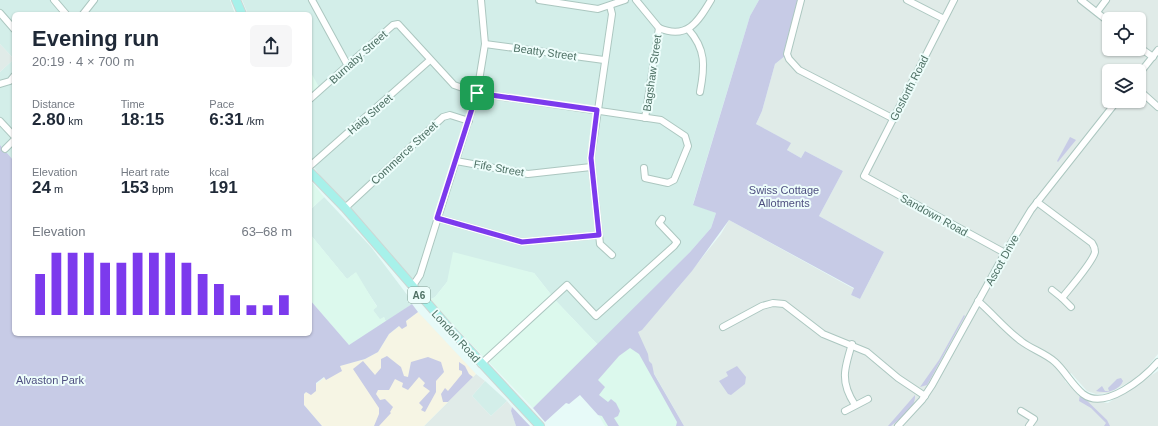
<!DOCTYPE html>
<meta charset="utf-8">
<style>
:root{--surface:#fff;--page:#f6f6f7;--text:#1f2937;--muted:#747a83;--accent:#7c3aed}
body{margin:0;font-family:Arial,sans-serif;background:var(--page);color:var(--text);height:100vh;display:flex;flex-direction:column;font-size:15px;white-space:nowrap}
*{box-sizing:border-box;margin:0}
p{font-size:13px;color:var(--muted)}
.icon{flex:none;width:22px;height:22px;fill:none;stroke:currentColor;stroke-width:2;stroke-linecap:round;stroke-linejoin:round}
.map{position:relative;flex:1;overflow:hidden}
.details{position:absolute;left:12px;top:12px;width:300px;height:324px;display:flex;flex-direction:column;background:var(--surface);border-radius:6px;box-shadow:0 1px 3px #0004}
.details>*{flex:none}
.controls{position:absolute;left:1102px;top:12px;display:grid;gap:8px}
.controls a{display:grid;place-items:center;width:44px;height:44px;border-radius:6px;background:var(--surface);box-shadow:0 1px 3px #0004;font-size:20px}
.pin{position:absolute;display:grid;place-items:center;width:34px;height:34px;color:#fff;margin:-17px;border-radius:8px;box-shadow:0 2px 6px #0006}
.round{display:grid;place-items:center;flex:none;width:42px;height:42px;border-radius:6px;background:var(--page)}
.headline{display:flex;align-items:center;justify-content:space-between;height:68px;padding:0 20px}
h1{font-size:22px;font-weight:700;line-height:30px}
.metrics{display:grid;grid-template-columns:repeat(3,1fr);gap:6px;height:68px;padding:4px 20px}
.metrics div{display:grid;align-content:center}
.metrics b{font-size:17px;font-weight:700}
.metrics small{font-size:11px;font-weight:400}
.metrics p{font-size:11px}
.chart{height:112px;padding:8px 20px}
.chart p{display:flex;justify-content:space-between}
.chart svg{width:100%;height:72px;margin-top:4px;stroke:var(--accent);stroke-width:6}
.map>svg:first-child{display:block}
.residential{fill:#d3eee9}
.commercial{fill:#dcf9ed}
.industrial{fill:#e0ebe8;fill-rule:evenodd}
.education{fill:#f6f5e4}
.green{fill:#c7cbe6}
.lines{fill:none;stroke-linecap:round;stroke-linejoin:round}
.minor-casing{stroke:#acc7c0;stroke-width:8}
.major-casing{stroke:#cdd7d4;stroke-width:10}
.minor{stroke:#fff;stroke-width:6}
.major{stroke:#a7f1ea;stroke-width:8}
.route-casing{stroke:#fff;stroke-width:8}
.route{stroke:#7c3aed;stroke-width:5}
.labels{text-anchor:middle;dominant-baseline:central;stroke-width:4;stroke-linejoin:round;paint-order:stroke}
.shield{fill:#edfdfb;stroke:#7e9a91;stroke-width:1}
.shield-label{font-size:10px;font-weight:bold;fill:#4e7064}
.street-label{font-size:11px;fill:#4e7064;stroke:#edfdfb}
.park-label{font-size:11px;fill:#4e4f80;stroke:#edfdfb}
</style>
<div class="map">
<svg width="1158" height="426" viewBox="0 0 1158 426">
<rect width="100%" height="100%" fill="#e7faf8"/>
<!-- residential -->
<g class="residential">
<path d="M 0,0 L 230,0 L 235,14 L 14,14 L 14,161 L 0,145 L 0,72 L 14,59 L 0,44 Z"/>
<path d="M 242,0 L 759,0 L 750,16 L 693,204 L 716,213 L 711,228 L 690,252 L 598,345 L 556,301 L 534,273 L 517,270 L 447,282 L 435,297 L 429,300 L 326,184 L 310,162 L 310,14 L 248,14 Z"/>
<path d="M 324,197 L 371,247 L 411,300 L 412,304 L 386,322 L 384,317 L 380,320 L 373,310 L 377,306 L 355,273 L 347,279 L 310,234 L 310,210 Z"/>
<path d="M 485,381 L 507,401 L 491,416 L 472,396 Z"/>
</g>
<!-- commercial -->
<g class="commercial">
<path d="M 310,71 L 319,87 L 310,96 Z"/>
<path d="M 310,180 L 324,197 L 310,210 Z"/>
<path d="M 310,234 L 347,279 L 356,272 L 377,307 L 373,310 L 380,319 L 384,317 L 386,322 L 349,345 L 310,300 Z"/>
<path d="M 453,252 L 534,273 L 556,301 L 598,345 L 533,408 L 429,300 L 435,297 L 447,282 Z"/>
<path d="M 632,335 L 684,426 L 605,426 L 582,387 Z"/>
</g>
<!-- industrial -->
<g class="industrial">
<path d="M 798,0 L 1158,0 L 1158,354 L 1140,376 L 1109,393 L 1096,394 L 1087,391 L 1071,373 L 1065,381 L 1084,400 L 1108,403 L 1158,371 L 1158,426 L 684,426 L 632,335 L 677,289 L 721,234 L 729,220 L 854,289 L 851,295 L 860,299 L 884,252 L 819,216 L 843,171 L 805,151 L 801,158 L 787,150 L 790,143 L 756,124 L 762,111 L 775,64 L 785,56 ZM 1109,19 L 1139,19 L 1139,49 L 1109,49 ZM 1109,71 L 1139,71 L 1139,101 L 1109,101 Z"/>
<path d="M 0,44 L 14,59 L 0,72 Z"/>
<path d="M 476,374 L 485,381 L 472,396 L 491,416 L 507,401 L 512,407 L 511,411 L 516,426 L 424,426 Z"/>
</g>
<!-- education -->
<path class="education" d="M 418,312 L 476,374 L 424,426 L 322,426 L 304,405 L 304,394 L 339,366 L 365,359 L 378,352 L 389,334 Z"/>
<!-- green -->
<g class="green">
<path d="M 759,0 L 798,0 L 785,56 L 775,64 L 762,111 L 756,124 L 791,143 L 787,150 L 801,158 L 805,151 L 843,171 L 819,216 L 884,252 L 860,299 L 851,295 L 854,288 L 729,220 L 692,271 L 642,330 L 638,332 L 648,354 L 649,361 L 652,364 L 654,374 L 684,426 L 676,426 L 677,422 L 639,354 L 630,348 L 619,356 L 598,380 L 605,387 L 599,395 L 608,402 L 611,399 L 616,403 L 620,411 L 618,416 L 614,418 L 619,426 L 608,426 L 602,416 L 598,415 L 580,395 L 569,404 L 566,403 L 545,422 L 533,408 L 690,252 L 711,228 L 716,213 L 693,205 L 750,16 Z"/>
<path d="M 1070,137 L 1076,140 L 1058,162 L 1057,161 Z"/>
<path d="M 0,145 L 14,161 L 14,334 L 310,334 L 310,300 L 349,345 L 412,304 L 418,312 L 406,321 L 407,326 L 402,329 L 399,326 L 389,334 L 378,352 L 365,359 L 340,366 L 342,371 L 326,380 L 324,377 L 316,383 L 316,391 L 311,395 L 306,392 L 304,394 L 304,405 L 322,426 L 0,426 Z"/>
<path d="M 964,315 L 965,316 L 931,378 L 927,385 L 920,387 L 939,360 Z"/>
<path d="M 387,356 L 401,367 L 404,376 L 408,377 L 411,362 L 428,357 L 441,362 L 444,372 L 436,381 L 436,392 L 425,412 L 421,410 L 423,407 L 419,403 L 430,391 L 423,386 L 425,383 L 419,377 L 408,390 L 402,387 L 403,383 L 395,379 L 389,390 L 378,390 L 376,394 L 380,400 L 385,399 L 393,407 L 390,412 L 391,413 L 379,426 L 374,426 L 379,414 L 379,408 L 353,369 L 363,361 L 375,375 L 381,368 L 381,359 Z"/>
<path d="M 459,362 L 465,366 L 469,374 L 473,377 L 448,402 L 443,402 L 441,394 L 445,388 L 448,391 L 462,374 L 462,371 L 459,370 Z"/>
<path d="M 737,366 L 746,377 L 745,384 L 731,395 L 728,394 L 719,381 L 728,376 L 726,372 Z"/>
<path d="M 1121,378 L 1123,381 C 1119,391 1105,394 1096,391 L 1102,386 L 1105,391 L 1109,391 L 1108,388 L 1117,379 Z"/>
<path d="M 1080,394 L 1107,420 L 1110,426 L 1104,426 L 1106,423 L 1091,408 L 1079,401 Z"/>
<path d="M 915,395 C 916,408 901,418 891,426 L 888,426 Z"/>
<path d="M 512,407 L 530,426 L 516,426 L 511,411 Z"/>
</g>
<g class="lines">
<!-- minor casing -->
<g class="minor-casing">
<g id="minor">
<path d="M 54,0 L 66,14"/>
<path d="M 312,0 L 348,66"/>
<path d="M 539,0 L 598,9 L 625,0"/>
<path d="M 636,0 L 659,28"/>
<path d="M 801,0 L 787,54 L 789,59 L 799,70 L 894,119"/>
<path d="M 907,0 L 944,19"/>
<path d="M 954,0 L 864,176 L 1005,253"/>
<path d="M 1081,0 L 1109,22"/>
<path d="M 610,6 L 612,14 L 591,158 L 600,244 L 612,255"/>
<path d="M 1097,12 L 1106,0"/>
<path d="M 0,13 L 14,29"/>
<path d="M 83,14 L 94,0"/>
<path d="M 659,28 C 687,40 698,22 711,0"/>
<path d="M 688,29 C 706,49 705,66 700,92"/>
<path d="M 485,44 L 604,60"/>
<path d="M 1139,47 L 1153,57"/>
<path d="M 1139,74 L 1158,50"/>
<path d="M 0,84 L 10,81 L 14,76"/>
<path d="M 1139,90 L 1158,107"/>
<path d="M 310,99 L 393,25 L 398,24 L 454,85 L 477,93 L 661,120 L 685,136 L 688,146 L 674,180 L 668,183 L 645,178 L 644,168"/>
<path d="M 645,118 L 659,28"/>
<path d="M 0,121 L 14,136"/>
<path d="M 5,149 L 14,140"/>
<path d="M 456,161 L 528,174 L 591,167"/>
<path d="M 310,166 L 430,60"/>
<path d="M 1037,202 L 1092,243 C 1094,246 1095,248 1095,252 C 1093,262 1069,289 1062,298 L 1071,307"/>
<path d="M 345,208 L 443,117 L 450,115 L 469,121"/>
<path d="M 437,218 L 522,242 L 599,235"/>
<path d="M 412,287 L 420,275 L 477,93 L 485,44 L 481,0"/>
<path d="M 1052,290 L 1062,298"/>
<path d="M 978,301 C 993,314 1006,330 1021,341 C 1031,349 1045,353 1055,362 C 1065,371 1072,385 1083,394 C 1105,411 1144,378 1158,362"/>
<path d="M 723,327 L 762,306 L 773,303 L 784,304 L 823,334 L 867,352 L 898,378 L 925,396"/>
<path d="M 852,344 C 844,369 840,382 855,405"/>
<path d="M 481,364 L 567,285 L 596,316 L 674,246 L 677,242 L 659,223 L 662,219"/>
<path d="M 845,411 L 868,399"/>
<path d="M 1021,411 L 1034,419 L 1029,426"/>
<path d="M 898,426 L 922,400 L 932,385 L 1005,253 L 1031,210 L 1117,101"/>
</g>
</g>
<!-- major casing -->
<g class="major-casing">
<g id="major">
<path d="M 236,0 L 242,14"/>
<path d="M 310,172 L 345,208 L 449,328 L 540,426"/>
</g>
</g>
<!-- minor -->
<use href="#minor" class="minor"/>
<!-- major -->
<use href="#major" class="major"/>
</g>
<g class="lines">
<!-- route casing -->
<g class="route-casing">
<path id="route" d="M 477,93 L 597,110 L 591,158 L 599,235 L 522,242 L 437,218 Z"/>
</g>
<!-- route -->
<use href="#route" class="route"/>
</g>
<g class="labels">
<!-- shield labels -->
<rect class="shield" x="408" y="287" width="22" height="16" rx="3"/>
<g class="shield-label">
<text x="419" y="295">A6</text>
</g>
<!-- street labels -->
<g class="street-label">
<text transform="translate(545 52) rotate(8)">Beatty Street</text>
<text transform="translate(358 57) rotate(-42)">Burnaby Street</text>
<text transform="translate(652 73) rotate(-82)">Bagshaw Street</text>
<text transform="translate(909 88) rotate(-63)">Gosforth Road</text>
<text transform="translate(370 114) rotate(-41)">Haig Street</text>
<text transform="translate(404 153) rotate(-43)">Commerce Street</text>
<text transform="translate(499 168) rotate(10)">Fife Street</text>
<text transform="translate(934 215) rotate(29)">Sandown Road</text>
<text transform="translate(1002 260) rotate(-61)">Ascot Drive</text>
<text transform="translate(456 336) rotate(48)">London Road</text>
</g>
<!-- park labels -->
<g class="park-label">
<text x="784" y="190">Swiss Cottage<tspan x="784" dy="13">Allotments</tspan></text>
<text x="50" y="380">Alvaston Park</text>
</g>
</g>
</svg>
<div class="controls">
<a><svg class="icon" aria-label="locate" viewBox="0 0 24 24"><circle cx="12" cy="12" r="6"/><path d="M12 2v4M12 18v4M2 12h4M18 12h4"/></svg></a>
<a><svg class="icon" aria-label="layers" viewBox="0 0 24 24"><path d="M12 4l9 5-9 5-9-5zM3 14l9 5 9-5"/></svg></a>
</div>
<div class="pin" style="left:477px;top:93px;background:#1e9e55"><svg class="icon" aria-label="arrive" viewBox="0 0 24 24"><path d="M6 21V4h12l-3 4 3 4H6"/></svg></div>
<section class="details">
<div class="headline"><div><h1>Evening run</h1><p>20:19 · 4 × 700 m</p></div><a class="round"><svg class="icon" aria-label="share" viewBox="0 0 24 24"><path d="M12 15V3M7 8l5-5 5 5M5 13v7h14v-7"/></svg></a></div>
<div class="metrics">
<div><p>Distance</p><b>2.80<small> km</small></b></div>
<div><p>Time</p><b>18:15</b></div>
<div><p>Pace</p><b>6:31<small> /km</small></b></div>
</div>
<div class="metrics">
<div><p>Elevation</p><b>24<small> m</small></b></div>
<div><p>Heart rate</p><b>153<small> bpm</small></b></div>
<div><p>kcal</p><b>191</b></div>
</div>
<div class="chart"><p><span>Elevation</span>63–68 m</p>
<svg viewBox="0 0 160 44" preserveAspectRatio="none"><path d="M5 44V19M15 44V6M25 44V6M35 44V6M45 44V12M55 44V12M65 44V6M75 44V6M85 44V6M95 44V12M105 44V19M115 44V25M125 44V32M135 44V38M145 44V38M155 44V32"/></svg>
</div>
</section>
</div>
